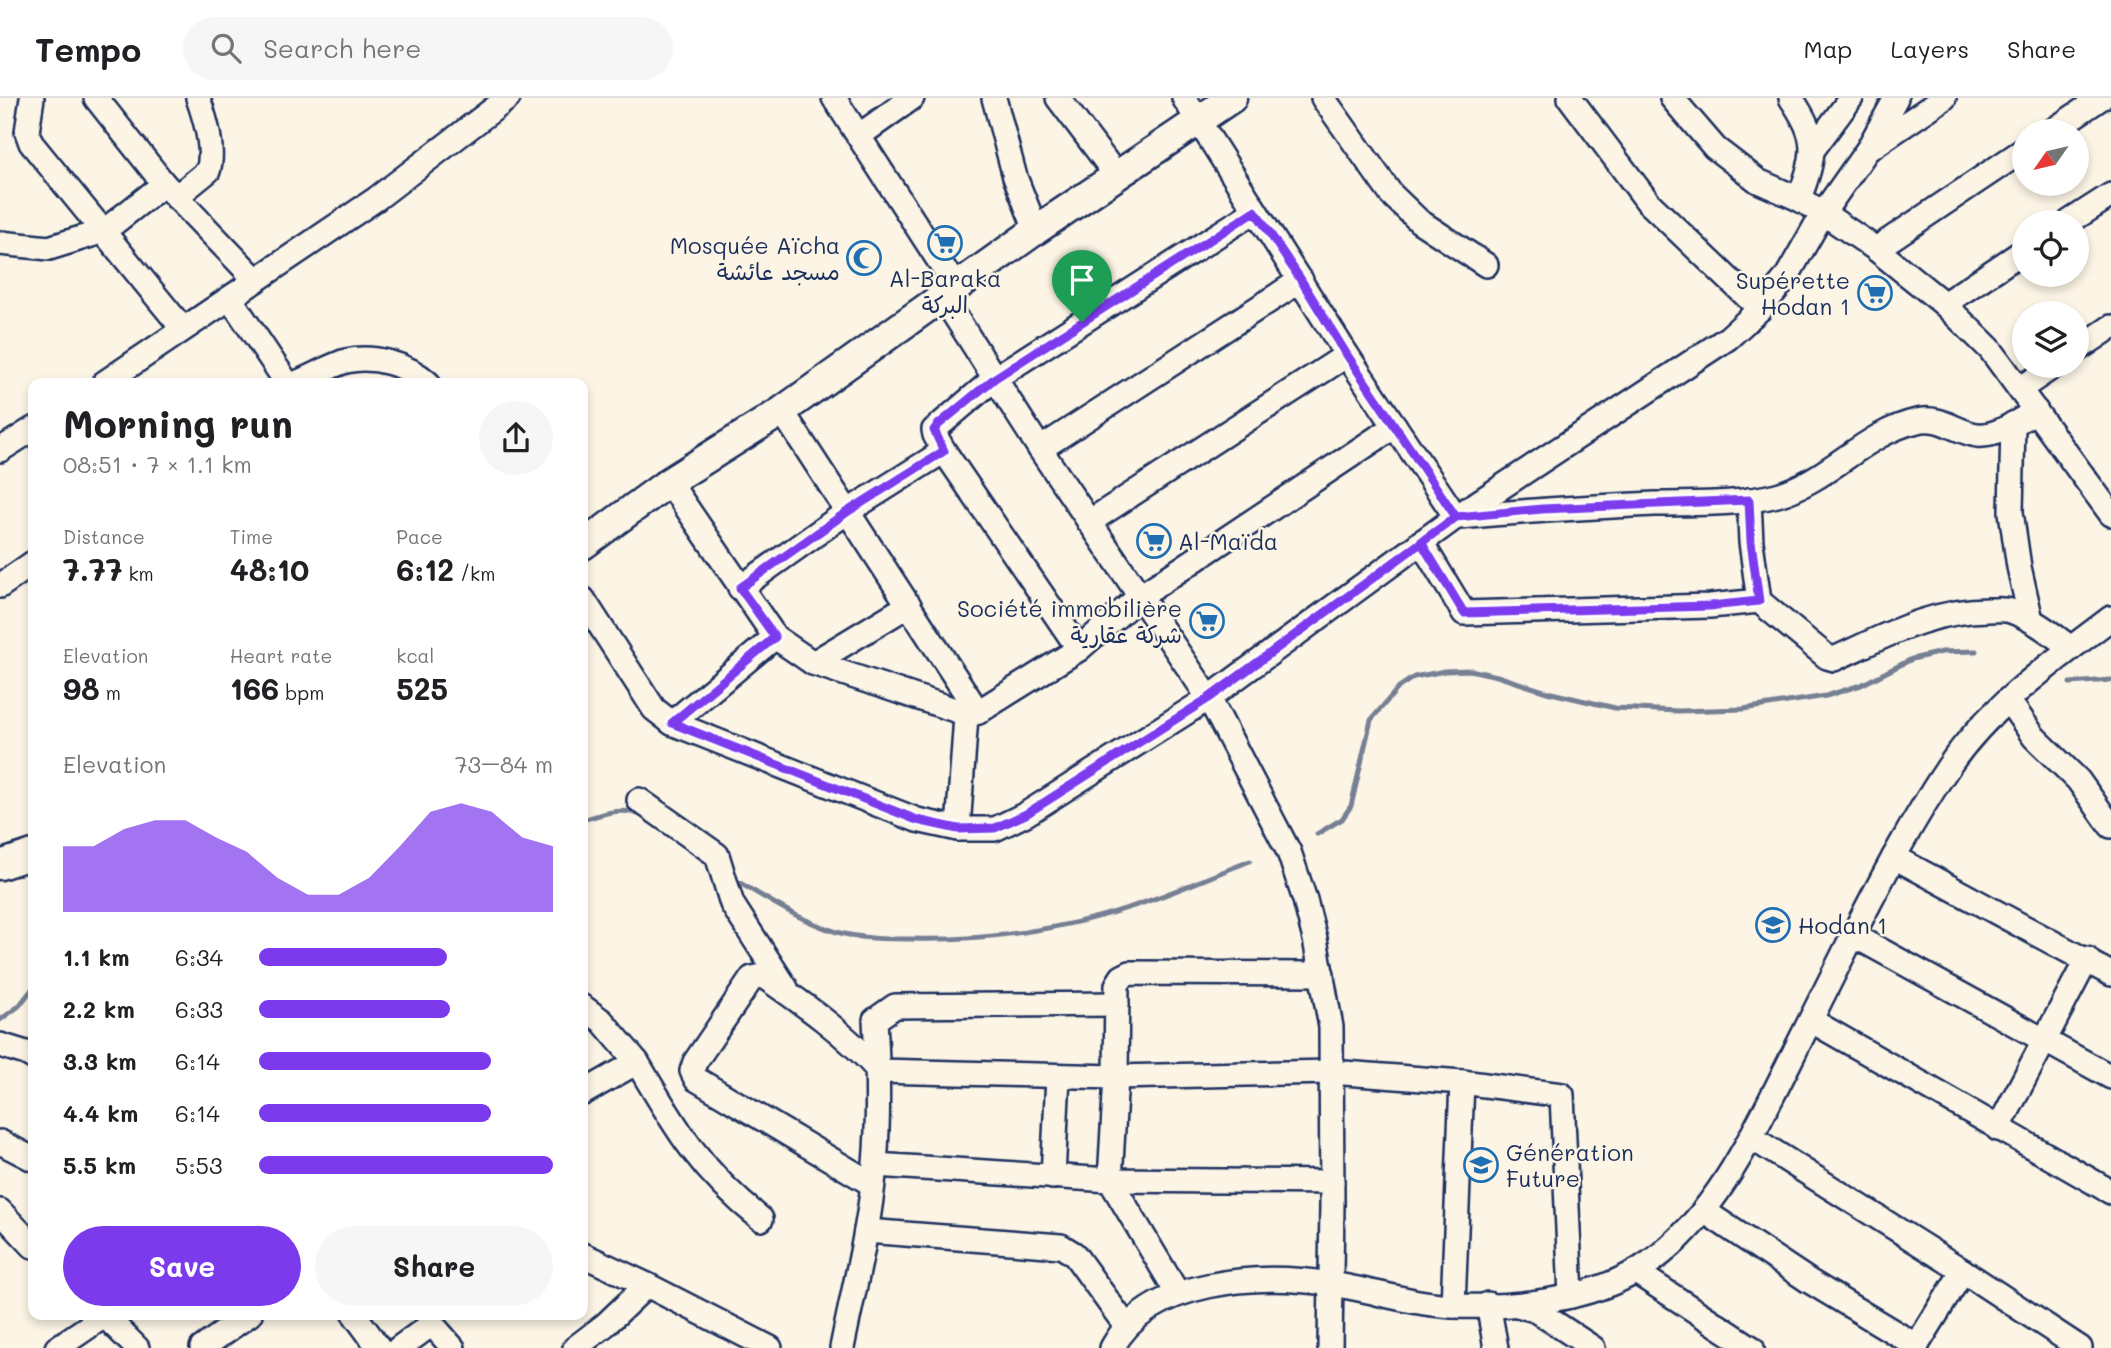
<!DOCTYPE html>
<meta charset="utf-8">
<style>
:root{--surface:#fff;--page:#f6f6f6;--text:#202124;--muted:#757577;--line:#e0e0e0;--accent:#7c3aed}
body{margin:0;font-family:Mali,"Playpen Sans Arabic",sans-serif;background:var(--page);color:var(--text);height:100vh;display:flex;flex-direction:column;font-size:26px;white-space:nowrap}
*{box-sizing:border-box;margin:0}
p{font-size:23px;color:var(--muted)}
.icon{flex:none;width:38px;height:38px;fill:none;stroke:currentColor;stroke-width:2;stroke-linecap:round;stroke-linejoin:round}
.map{position:relative;flex:1;overflow:hidden}
.side{position:absolute;left:28px;top:280px;width:560px;height:942px;display:flex;flex-direction:column;background:var(--surface);border-radius:14px;box-shadow:0 4px 10px #0003}
.side>*{flex:none}
.needle{width:46px;rotate:236deg}
.tools{position:absolute;left:2012px;top:21px;display:grid;gap:14px}
.tools a{display:grid;place-items:center;width:77px;height:77px;border-radius:50%;background:var(--surface);box-shadow:0 4px 10px #0003;font-size:35px}
.pin{position:absolute;display:grid;place-items:center;width:60px;height:60px;color:#fff;margin:-72px -30px;border-radius:50% 50% 50% 0;rotate:-45deg;box-shadow:0 0 7px #0007}
.pin .icon{rotate:45deg}
.round{display:grid;place-items:center;flex:none;width:74px;height:74px;border-radius:37px;background:var(--page)}
.headline{display:flex;align-items:center;justify-content:space-between;height:119px;padding:0 35px}
h1{font-size:38px;font-weight:700;line-height:52px}
.metrics{display:grid;grid-template-columns:repeat(3,1fr);gap:10px;height:119px;padding:7px 35px}
.metrics div{display:grid;align-content:center}
.metrics b{font-size:30px;font-weight:700}
.metrics small{font-size:19px;font-weight:400}
.metrics p{font-size:19px}
.chart{height:196px;padding:14px 35px}
.chart p{display:flex;justify-content:space-between}
.chart svg{width:100%;height:126px;margin-top:7px;fill:var(--accent);opacity:.7}
.primary-button{display:flex;gap:14px;margin-top:auto;padding:14px 35px}
.primary-button a{flex:1;height:80px;border-radius:42px;background:var(--accent);color:#fff;font-size:28px;font-weight:700;line-height:80px;text-align:center}
.primary-button a+a{background:var(--page);color:var(--text)}
ul{padding:0 35px;list-style:none;font-size:23px}
li{display:grid;grid-template-columns:112px 84px 1fr;align-items:center;height:52px}
li i{height:18px;border-radius:9px;background:var(--accent)}
header{display:flex;align-items:center;gap:42px;box-sizing:border-box;height:98px;padding:0 35px;background:var(--surface);border-bottom:2px solid var(--line)}
header strong{font-size:33px}
nav{display:flex;gap:38px;margin-inline-start:auto;font-size:24px}
.search{width:490px;height:63px;background:var(--page);display:flex;align-items:center;gap:18px;box-sizing:border-box;padding:0 24px;border-radius:38px;color:var(--muted);font-size:26px}
.map>svg:first-child{display:block}
.lines{fill:none;stroke-linecap:round;stroke-linejoin:round}
.stream{stroke:#767f94;stroke-width:5}
.minor-casing{stroke:#1b2f5e;stroke-width:28}
.major-casing{stroke:#1b2f5e;stroke-width:33}
.minor{stroke:#fcf5e5;stroke-width:23}
.major{stroke:#fcf5e5;stroke-width:28}
.route-casing{stroke:#fff;stroke-width:14}
.route{stroke:#7c3aed;stroke-width:9}
.labels{text-anchor:middle;dominant-baseline:central;stroke-width:5;stroke-linejoin:round;paint-order:stroke}
.poi-label{font-size:23px;fill:#1b2f5e;stroke:#fcf5e5;text-anchor:end}
</style>
<header>
<strong>Tempo</strong>
<div class="search"><svg class="icon" aria-label="search" viewBox="0 0 24 24"><circle cx="10" cy="10" r="6"/><path d="M15 15l6 6"/></svg>Search here</div>
<nav><a>Map</a><a>Layers</a><a>Share</a></nav>
</header>
<div class="map">
<svg width="2111" height="1250" viewBox="0 0 2111 1250">
<rect width="100%" height="100%" fill="#fcf5e5"/>
<filter id="ink" filterUnits="userSpaceOnUse"><feTurbulence type="fractalNoise" baseFrequency=".0143" numOctaves="2"/><feDisplacementMap in="SourceGraphic" scale="14" xChannelSelector="R" yChannelSelector="G"/><feConvolveMatrix kernelMatrix="1 2 1 2 8 2 1 2 1" color-interpolation-filters="sRGB"/></filter>
<g filter="url(#ink)">
<g class="lines">
<!-- stream -->
<g class="stream">
<path d="M 2070,585 L 2111,582"/>
<path d="M 583,722 C 605,715 623,708 645,719"/>
<path d="M 1317,736 L 1342,721 L 1351,708 L 1371,622 L 1399,589 L 1414,579 L 1445,573 L 1470,572 L 1497,578 L 1547,594 L 1615,610 L 1678,613 L 1743,611 L 1826,598 L 1861,587 L 1912,561 L 1942,554 L 1976,553"/>
<path d="M 733,781 C 766,800 800,823 837,834 C 861,841 886,841 911,841 C 983,843 1062,832 1131,809 C 1171,796 1211,778 1250,763"/>
<path d="M 0,922 L 19,908 L 33,890"/>
</g>
<!-- minor casing -->
<g class="minor-casing">
<g id="minor">
<path d="M 32,0 L 27,34 L 31,45 L 183,231"/>
<path d="M 96,0 L 164,86 L 256,182"/>
<path d="M 834,0 L 956,189"/>
<path d="M 994,0 L 1015,79 L 1036,132"/>
<path d="M 1058,0 L 1117,78"/>
<path d="M 1184,0 L 1347,257 L 1456,419"/>
<path d="M 1323,0 L 1391,96 L 1419,123 L 1486,167"/>
<path d="M 1570,0 L 1648,104 L 1760,211"/>
<path d="M 1672,0 L 1715,50 L 1758,83 L 1799,101 L 1823,115 L 1876,151 L 1944,206 L 1990,251 L 2111,416"/>
<path d="M 1791,0 C 1819,42 1816,54 1799,101"/>
<path d="M 2052,33 L 2101,0"/>
<path d="M 860,37 L 912,0"/>
<path d="M 1872,49 L 1944,0"/>
<path d="M 1814,50 L 1851,0"/>
<path d="M 176,99 L 208,73 C 215,52 205,20 198,0"/>
<path d="M 2069,124 L 2111,97"/>
<path d="M 0,145 L 49,150 L 104,133 L 164,86"/>
<path d="M 1876,151 L 2025,51"/>
<path d="M 943,199 L 1040,351 L 1209,600 L 1289,754 L 1305,802 L 1315,841 L 1331,929 L 1332,1105 L 1330,1250"/>
<path d="M 230,200 L 287,285"/>
<path d="M 1944,206 L 2025,152"/>
<path d="M 2077,252 L 2111,229"/>
<path d="M 104,285 L 376,101 L 508,0"/>
<path d="M 296,285 C 311,279 332,267 346,263 C 374,257 407,266 428,285"/>
<path d="M 2020,291 L 2054,268"/>
<path d="M 782,313 L 978,614"/>
<path d="M 2013,326 L 2011,414 L 2019,469 L 2031,522"/>
<path d="M 1040,351 L 1301,182"/>
<path d="M 0,352 L 33,331"/>
<path d="M 669,384 L 775,539 L 813,565 L 958,613 L 966,618"/>
<path d="M 1749,402 L 1751,444 L 1759,503 L 1827,559 L 1834,561 C 1885,538 1931,512 1989,512 C 1996,512 2004,511 2011,513 C 2033,521 2052,536 2071,550"/>
<path d="M 1459,419 C 1524,413 1589,409 1655,406 C 1695,405 1738,407 1777,397 C 1828,383 1864,335 1917,323 C 1940,317 1956,334 1977,337 C 1998,339 2019,322 2036,313"/>
<path d="M 1089,424 L 1347,257"/>
<path d="M 1421,444 L 1464,515 L 1710,508 L 1759,503"/>
<path d="M 0,488 L 33,465"/>
<path d="M 740,490 L 847,414 L 944,353"/>
<path d="M 583,501 L 654,611 L 672,625 L 917,722 L 958,731 L 995,731 L 1026,716 L 1209,600 L 1456,419 L 1728,240 L 1760,211 L 1786,180 L 1823,115 L 1868,51 L 1896,0"/>
<path d="M 1079,551 L 944,353 L 935,337 L 934,332 L 995,280 L 1255,113"/>
<path d="M 813,565 L 909,507"/>
<path d="M 2008,602 L 2034,639 L 2078,682 L 2111,728"/>
<path d="M 966,618 L 978,614 L 1079,551 L 1139,499 L 1395,328"/>
<path d="M 672,625 L 775,539"/>
<path d="M 639,702 L 717,757 L 732,806 L 786,890"/>
<path d="M 958,731 L 966,618"/>
<path d="M 1894,759 L 2111,876"/>
<path d="M 1853,837 L 2111,979"/>
<path d="M 1322,876 L 1130,875 L 1122,879 L 1117,887 L 1116,979 L 1110,1082 L 1332,1084"/>
<path d="M 583,909 L 602,923 L 637,964"/>
<path d="M 1812,923 L 2111,1094"/>
<path d="M 0,947 L 26,955 L 33,959"/>
<path d="M 583,995 L 637,964 C 675,1029 700,1073 761,1121"/>
<path d="M 1998,1031 L 2087,861"/>
<path d="M 1752,1040 L 1963,1173 L 1915,1250"/>
<path d="M 0,1044 L 33,1061"/>
<path d="M 875,1067 L 1110,1082 L 1178,1196"/>
<path d="M 1053,1079 L 1058,978"/>
<path d="M 872,1086 L 696,981 L 692,973 L 695,964 L 752,880 L 763,878 C 805,907 845,935 879,973 L 1116,979 L 1331,974 L 1462,984 L 1562,997 L 1571,1198"/>
<path d="M 0,1113 L 33,1148"/>
<path d="M 1704,1113 L 1809,1183 L 1917,1248"/>
<path d="M 866,1133 L 1061,1148 L 1074,1156 L 1126,1228"/>
<path d="M 583,1157 L 647,1187 L 770,1250"/>
<path d="M 1963,1173 L 2080,1250"/>
<path d="M 1636,1174 L 1752,1250"/>
<path d="M 1488,1206 L 1496,1250"/>
<path d="M 1517,1207 L 1535,1212 L 1593,1250"/>
<path d="M 1453,1208 L 1462,984"/>
<path d="M 103,1216 L 137,1250"/>
<path d="M 354,1216 L 379,1250"/>
<path d="M 57,1250 L 104,1218"/>
<path d="M 202,1250 L 250,1216"/>
<path d="M 399,1250 L 432,1226 L 453,1250"/>
<path d="M 575,1250 L 605,1227 L 647,1187"/>
<path d="M 842,1250 C 854,1189 870,1128 875,1066 C 879,1018 878,970 875,922 L 895,908 L 1117,906"/>
<path d="M 1112,1250 C 1150,1180 1260,1175 1331,1186 C 1372,1192 1411,1206 1453,1208 C 1513,1210 1588,1203 1640,1171 C 1706,1130 1742,1057 1776,991 C 1802,940 1827,888 1853,837 C 1882,780 1913,721 1949,668 C 1991,607 2053,564 2111,520"/>
</g>
</g>
<!-- major casing -->
<g class="major-casing">
<g id="major">
<path d="M 583,447 L 669,384 L 782,313 L 1036,132 L 1232,0"/>
<path d="M 0,767 L 33,756"/>
</g>
</g>
<!-- minor -->
<use href="#minor" class="minor"/>
<!-- major -->
<use href="#major" class="major"/>
</g>
</g>
<g class="lines" filter="url(#ink)">
<!-- route casing -->
<g class="route-casing">
<path id="route" d="M 1082,224 L 995,280 L 938,327 L 934,332 L 944,353 L 847,414 L 740,490 L 775,539 L 672,625 L 917,722 L 958,731 L 995,730 L 1026,716 L 1209,600 L 1456,419 L 1542,411 L 1749,402 L 1751,444 L 1759,503 L 1710,508 L 1464,515 L 1421,444 L 1456,419 L 1347,257 L 1301,182 L 1255,113 L 1082,224"/>
</g>
<!-- route -->
<use href="#route" class="route"/>
</g>
<!-- icons -->
<defs>
<g id="supermarket-ring" transform="scale(1.75)"><circle r="9.5" fill="#fcf5e5" stroke="#1f6fb2" stroke-width="1.5"/><path d="M-6-5.5h2.5l.6 2H6L4.5 2H-2.5L-4.4-4H-6ZM-1.5 3.2a1.3 1.3 0 1 0 .1 0ZM3 3.2a1.3 1.3 0 1 0 .1 0Z" fill="#1f6fb2"/></g>
<g id="mosque-ring" transform="scale(1.75)"><circle r="9.5" fill="#fcf5e5" stroke="#1f6fb2" stroke-width="1.5"/><path d="M3.5-4.9A6 6 0 1 0 3.5 4.9A5 5 0 1 1 3.5-4.9Z" fill="#1f6fb2"/></g>
<g id="school-ring" transform="scale(1.75)"><circle r="9.5" fill="#fcf5e5" stroke="#1f6fb2" stroke-width="1.5"/><path d="M0-5L7-2L0 1L-7-2ZM-4 1L0 2.5L4 1V4Q0 6-4 4Z" fill="#1f6fb2"/></g>
</defs>
<g fill-rule="evenodd">
<use href="#supermarket-ring" x="945" y="145"/>
<use href="#mosque-ring" x="864" y="160"/>
<use href="#supermarket-ring" x="1875" y="195"/>
<use href="#supermarket-ring" x="1154" y="443"/>
<use href="#supermarket-ring" x="1207" y="523"/>
<use href="#school-ring" x="1773" y="827"/>
<use href="#school-ring" x="1481" y="1067"/>
</g>
<g class="labels">
<!-- poi labels -->
<g class="poi-label">
<text x="840" y="147">Mosquée Aïcha<tspan x="840" dy="26">مسجد عائشة</tspan></text>
<text x="945" y="180" text-anchor="middle">Al-Baraka<tspan x="945" dy="26">البركة</tspan></text>
<text x="1850" y="182">Supérette<tspan x="1850" dy="26">Hodan 1</tspan></text>
<text x="1178" y="443" text-anchor="start">Al-Maïda</text>
<text x="1182" y="510">Société immobilière<tspan x="1182" dy="26">شركة عقارية</tspan></text>
<text x="1798" y="827" text-anchor="start">Hodan 1</text>
<text x="1506" y="1054" text-anchor="start">Génération<tspan x="1506" dy="26">Future</tspan></text>
</g>
</g>
</svg>
<div class="tools">
<a><svg class="needle" viewBox="-14 -14 28 28"><path d="M0-13l5 13h-10z" fill="#e53935"/><path d="M0 13l5-13h-10z" fill="#757577"/></svg></a>
<a><svg class="icon" aria-label="locate" viewBox="0 0 24 24"><circle cx="12" cy="12" r="6"/><path d="M12 2v4M12 18v4M2 12h4M18 12h4"/></svg></a>
<a><svg class="icon" aria-label="layers" viewBox="0 0 24 24"><path d="M12 4l9 5-9 5-9-5zM3 14l9 5 9-5"/></svg></a>
</div>
<div class="pin" style="left:1082px;top:224px;background:#1e9e55"><svg class="icon" aria-label="arrive" viewBox="0 0 24 24"><path d="M6 21V4h12l-3 4 3 4H6"/></svg></div>
<section class="side">
<div class="headline"><div><h1>Morning run</h1><p>08:51 · 7 × 1.1 km</p></div><a class="round"><svg class="icon" aria-label="share" viewBox="0 0 24 24"><path d="M12 15V3M7 8l5-5 5 5M5 13v7h14v-7"/></svg></a></div>
<div class="metrics">
<div><p>Distance</p><b>7.77<small> km</small></b></div>
<div><p>Time</p><b>48:10</b></div>
<div><p>Pace</p><b>6:12<small> /km</small></b></div>
</div>
<div class="metrics">
<div><p>Elevation</p><b>98<small> m</small></b></div>
<div><p>Heart rate</p><b>166<small> bpm</small></b></div>
<div><p>kcal</p><b>525</b></div>
</div>
<div class="chart"><p><span>Elevation</span>73–84 m</p>
<svg viewBox="0 0 160 44" preserveAspectRatio="none"><path d="M0 44V21L10 21L20 15L30 12L40 12L50 18L60 23L70 32L80 38L90 38L100 32L110 21L120 9L130 6L140 9L150 18L160 21V44z"/></svg>
</div>
<ul>
<li><b>1.1 km</b>6:34<i style="width:64%"></i></li>
<li><b>2.2 km</b>6:33<i style="width:65%"></i></li>
<li><b>3.3 km</b>6:14<i style="width:79%"></i></li>
<li><b>4.4 km</b>6:14<i style="width:79%"></i></li>
<li><b>5.5 km</b>5:53<i style="width:100%"></i></li>
</ul>
<div class="primary-button"><a>Save</a><a>Share</a></div>
</section>
</div>
